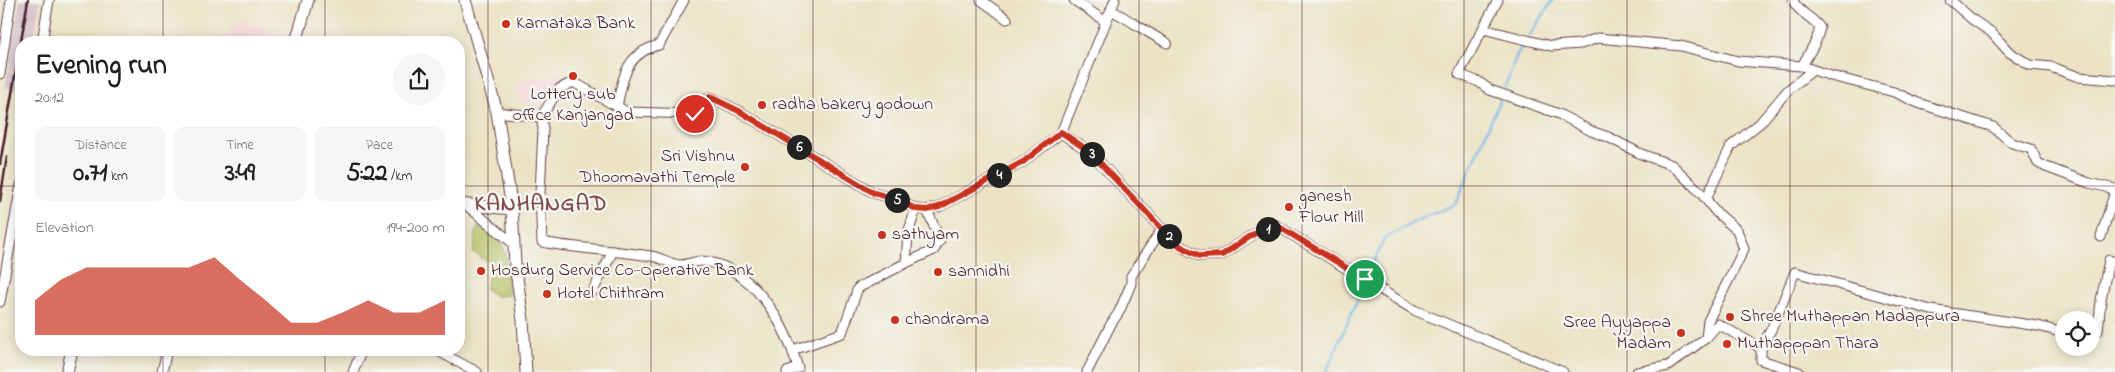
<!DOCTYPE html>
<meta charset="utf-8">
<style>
:root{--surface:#fff;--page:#f6f6f6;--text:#202124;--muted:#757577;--accent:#c8321e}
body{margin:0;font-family:"Indie Flower",sans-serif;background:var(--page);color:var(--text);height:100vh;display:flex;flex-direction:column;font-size:19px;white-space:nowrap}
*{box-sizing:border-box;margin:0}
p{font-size:16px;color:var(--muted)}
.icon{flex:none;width:28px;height:28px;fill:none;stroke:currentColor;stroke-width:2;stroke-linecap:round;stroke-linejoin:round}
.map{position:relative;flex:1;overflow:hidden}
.details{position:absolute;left:15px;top:36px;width:450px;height:320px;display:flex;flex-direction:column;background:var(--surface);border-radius:20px;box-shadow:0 2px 12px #0003}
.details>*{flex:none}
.fabs{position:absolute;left:2055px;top:311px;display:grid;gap:10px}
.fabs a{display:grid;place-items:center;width:45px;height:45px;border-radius:50%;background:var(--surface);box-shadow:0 2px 12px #0003;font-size:25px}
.pin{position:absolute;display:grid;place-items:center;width:42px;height:42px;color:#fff;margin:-21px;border:2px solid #fff;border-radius:50%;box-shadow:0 1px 5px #0007}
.km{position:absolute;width:25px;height:25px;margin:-12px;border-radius:50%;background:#222;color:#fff;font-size:14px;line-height:25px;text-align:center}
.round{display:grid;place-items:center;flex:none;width:52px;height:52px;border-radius:26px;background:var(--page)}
.summary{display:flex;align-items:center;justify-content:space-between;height:85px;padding:0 20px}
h1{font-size:28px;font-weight:800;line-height:38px}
.stats{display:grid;grid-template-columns:repeat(3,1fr);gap:8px;height:85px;padding:5px 20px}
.stats div{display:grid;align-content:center;border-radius:12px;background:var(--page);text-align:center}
.stats b{font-size:25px;font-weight:800}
.stats small{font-size:14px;font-weight:400}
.stats p{font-size:14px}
.chart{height:140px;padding:10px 20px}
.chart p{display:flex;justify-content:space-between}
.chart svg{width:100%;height:90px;margin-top:5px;fill:var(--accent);opacity:.7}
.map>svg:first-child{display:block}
.built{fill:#f7cfd3}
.industrial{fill:#d2bdc7}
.green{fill:#b1bf61;stroke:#7e6f46}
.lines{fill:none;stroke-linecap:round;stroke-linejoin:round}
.stream{stroke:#71b8e8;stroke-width:2.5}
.minor-casing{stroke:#623c42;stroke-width:11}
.major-casing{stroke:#623c42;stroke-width:13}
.minor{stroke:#fff;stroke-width:9}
.major{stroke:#fff;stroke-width:11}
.rail{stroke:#4a1f2b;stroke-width:2.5}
.route-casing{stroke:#fff;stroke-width:10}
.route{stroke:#c8321e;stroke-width:6}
.grid{fill:none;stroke:#4a1f2b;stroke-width:1;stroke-opacity:0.55}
.poi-dot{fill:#c8321e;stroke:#f6f6f2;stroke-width:2}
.labels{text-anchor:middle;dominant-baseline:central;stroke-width:4.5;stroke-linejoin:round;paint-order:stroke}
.poi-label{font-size:18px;fill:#4a1f2b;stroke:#f6f6f2;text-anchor:start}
.district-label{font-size:22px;font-weight:bold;letter-spacing:1px;fill:#834c4e;stroke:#f6f6f2}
</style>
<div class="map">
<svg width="2115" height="372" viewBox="0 0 2115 372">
<rect width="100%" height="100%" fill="#f6f6f2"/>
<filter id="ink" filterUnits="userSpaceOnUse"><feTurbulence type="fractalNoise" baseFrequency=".02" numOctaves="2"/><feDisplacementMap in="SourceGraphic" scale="10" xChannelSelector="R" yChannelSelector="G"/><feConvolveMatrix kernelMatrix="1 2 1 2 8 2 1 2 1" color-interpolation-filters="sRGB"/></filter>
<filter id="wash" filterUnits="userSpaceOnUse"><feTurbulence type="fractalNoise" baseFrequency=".0096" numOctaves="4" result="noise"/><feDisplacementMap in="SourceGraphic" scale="20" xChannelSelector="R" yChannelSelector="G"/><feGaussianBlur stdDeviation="1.12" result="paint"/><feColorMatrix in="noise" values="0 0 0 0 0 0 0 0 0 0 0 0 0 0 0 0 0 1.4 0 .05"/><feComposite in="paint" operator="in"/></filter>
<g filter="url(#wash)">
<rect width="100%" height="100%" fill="#ebe3c4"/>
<!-- built -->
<g class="built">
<path d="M 240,19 L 269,32 L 285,36 L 288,42 L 222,42 Z"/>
<path d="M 560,75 L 563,81 L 539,108 L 519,98 L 518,85 L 526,80 Z"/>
</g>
<!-- industrial -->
<path class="industrial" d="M 20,0 L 40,0 L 33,42 L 21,42 L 21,90 L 5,88 Z"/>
<!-- green -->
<path class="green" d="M 477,227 L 483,228 L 502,243 L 506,255 L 509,295 L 496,296 L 485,289 L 492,265 L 488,261 L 480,258 L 480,255 L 473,253 Z"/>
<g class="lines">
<!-- stream -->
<g class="stream">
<path d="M 1530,35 L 1553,0"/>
<path d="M 1505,88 L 1517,55 L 1522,46"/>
<path d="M 1326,372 L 1384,239 L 1418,220 L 1456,204 L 1500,100"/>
</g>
</g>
</g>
<g filter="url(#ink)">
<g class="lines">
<!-- minor casing -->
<g class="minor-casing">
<g id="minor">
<path d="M 981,0 L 1007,19"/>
<path d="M 1074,0 L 1106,22"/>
<path d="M 1498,0 L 1459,74 L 1479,82 L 1490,90 L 1559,114 L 1591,131 L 1608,137 L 1641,154 L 1672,165 L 1701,193 L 1716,212 L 1737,230 L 1744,249 L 1708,321 L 1706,338"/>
<path d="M 1793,0 C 1798,13 1813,17 1820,28 L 1816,41 L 1802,66"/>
<path d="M 1950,0 L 1973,20 L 1991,32 L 2009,52 L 2030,65 L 2051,67 L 2079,77 L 2115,80"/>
<path d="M 1111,10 C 1130,20 1148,33 1167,43"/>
<path d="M 1483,29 L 1551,46 L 1581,44 L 1598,38 L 1681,46 L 1738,61 L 1802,66 L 1831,76 L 1894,92 L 1918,103 L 1993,127 L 2012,143 L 2031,149 L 2038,163 L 2046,167 L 2089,183 L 2115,189"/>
<path d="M 42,42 L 49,0"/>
<path d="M 0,74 L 11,0"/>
<path d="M 617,107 C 623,77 626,53 659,45 L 684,0"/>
<path d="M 497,112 L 541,117 L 559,89 L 573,82 L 627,112 L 695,114 L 710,97 L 739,111 L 874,193 L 895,199 L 916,209 L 927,210 L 939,207 L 1023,162 L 1061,133 L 1089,151 L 1162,229 L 1180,246 L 1200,256 L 1222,255 L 1254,234 L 1276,225 L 1414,310 L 1563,372"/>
<path d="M 541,117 L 543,128 L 540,194 L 542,242 C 578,249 614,250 651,256 C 660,257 670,264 679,265 C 687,265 694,261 702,261 C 753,266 785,323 798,368 L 787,372"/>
<path d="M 1061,133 L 1115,0"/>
<path d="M 1706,199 L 1731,146 L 1760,123 L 1788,90 L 1813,70"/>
<path d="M 466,205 L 514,244"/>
<path d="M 2101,237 L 2115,191"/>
<path d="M 906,263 L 934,250 L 940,240 L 927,210"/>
<path d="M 593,291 L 613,251"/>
<path d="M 0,302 L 21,185"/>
<path d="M 2091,335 L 2098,331 L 2101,300 L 2109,260 L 2115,262"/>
<path d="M 1761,348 L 1761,360 L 1799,372"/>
<path d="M 436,350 L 477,372"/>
<path d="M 793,350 L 842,333 L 858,288 L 906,263 L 908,233 L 916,209"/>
<path d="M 162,372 L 167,350"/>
<path d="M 353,372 L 362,350"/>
<path d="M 1087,372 L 1111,324 L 1119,312 L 1131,284 L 1131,276 L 1162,229"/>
<path d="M 1637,372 L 1668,366 L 1706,338 L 1718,324 L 1761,348 L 1772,328 L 1795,272 L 1931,310 L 2038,326 L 2064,333"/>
</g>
</g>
<!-- major casing -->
<g class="major-casing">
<g id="major">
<path d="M 465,0 L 497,112 L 512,209 L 515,264 L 523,320 L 526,372"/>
<path d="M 296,42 L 308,0"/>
<path d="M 459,204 L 512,209"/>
<path d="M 67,372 L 72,350"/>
</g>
</g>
<!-- minor -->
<use href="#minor" class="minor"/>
<!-- major -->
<use href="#major" class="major"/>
<!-- rail -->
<g class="rail">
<path d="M 0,164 L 28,0"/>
<path d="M 0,201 L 7,157"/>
</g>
</g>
</g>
<g class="lines" filter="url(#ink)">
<!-- route casing -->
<g class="route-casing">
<path id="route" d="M 695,114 L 710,97 L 739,111 L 874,193 L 895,199 L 916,209 L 927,210 L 939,207 L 1023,162 L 1061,132 L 1089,151 L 1162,229 L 1180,246 L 1200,256 L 1222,255 L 1254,234 L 1276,225 L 1365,279"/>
</g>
<!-- route -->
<use href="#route" class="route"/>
</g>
<!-- grid -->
<path class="grid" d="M 163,0 L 163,42M 325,0 L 325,42M 488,0 L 488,372M 651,0 L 651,372M 813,0 L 813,372M 976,0 L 976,372M 1139,0 L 1139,372M 1302,0 L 1302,372M 1464,0 L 1464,372M 1627,0 L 1627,372M 1790,0 L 1790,372M 1952,0 L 1952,372M 0,186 L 21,186M 459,186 L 2115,186M 163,350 L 163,372M 325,350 L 325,372"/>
<!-- markers -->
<g class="poi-dot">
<circle cx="506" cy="24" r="5"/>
<circle cx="573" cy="76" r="5"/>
<circle cx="762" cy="105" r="5"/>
<circle cx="745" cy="167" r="5"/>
<circle cx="1289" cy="207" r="5"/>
<circle cx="882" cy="235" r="5"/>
<circle cx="481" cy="271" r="5"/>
<circle cx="938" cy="272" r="5"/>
<circle cx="547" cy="294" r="5"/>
<circle cx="1730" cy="317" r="5"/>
<circle cx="895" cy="320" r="5"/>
<circle cx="1681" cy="333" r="5"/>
<circle cx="1727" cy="344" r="5"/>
</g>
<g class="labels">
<!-- poi labels -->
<g class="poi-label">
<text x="516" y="24">Karnataka Bank</text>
<text x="573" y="95" text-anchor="middle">Lottery sub<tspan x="573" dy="21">office Kanjangad</tspan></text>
<text x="772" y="105">radha bakery godown</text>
<text x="735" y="157" text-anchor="end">Sri Vishnu<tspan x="735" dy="21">Dhoomavathi Temple</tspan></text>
<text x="1299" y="197">ganesh<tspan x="1299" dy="21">Flour Mill</tspan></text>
<text x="892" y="235">sathyam</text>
<text x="491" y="271">Hosdurg Service Co-Operative Bank</text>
<text x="948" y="272">sannidhi</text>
<text x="557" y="294">Hotel Chithram</text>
<text x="1740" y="317">Shree Muthappan Madappura</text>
<text x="905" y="320">chandrama</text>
<text x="1671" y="323" text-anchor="end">Sree Ayyappa<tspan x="1671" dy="21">Madam</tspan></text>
<text x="1737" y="344">Muthapppan Thara</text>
</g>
<!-- district labels -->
<g class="district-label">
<text x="541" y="205">KANHANGAD</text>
</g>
</g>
</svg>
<div class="fabs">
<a><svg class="icon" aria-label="locate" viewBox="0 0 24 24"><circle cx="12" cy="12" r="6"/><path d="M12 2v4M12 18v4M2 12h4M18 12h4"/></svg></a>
</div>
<div class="pin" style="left:1365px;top:279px;background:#1e9e55"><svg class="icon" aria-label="arrive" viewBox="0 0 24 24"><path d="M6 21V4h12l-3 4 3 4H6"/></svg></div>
<div class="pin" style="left:695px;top:114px;background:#d93025"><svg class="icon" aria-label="check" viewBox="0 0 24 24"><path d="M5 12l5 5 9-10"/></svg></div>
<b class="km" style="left:1268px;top:229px">1</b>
<b class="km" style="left:1169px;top:236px">2</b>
<b class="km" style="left:1092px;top:154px">3</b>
<b class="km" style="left:999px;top:175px">4</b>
<b class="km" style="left:897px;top:200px">5</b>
<b class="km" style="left:799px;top:147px">6</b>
<section class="details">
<div class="summary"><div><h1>Evening run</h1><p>20:12</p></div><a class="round"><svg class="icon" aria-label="share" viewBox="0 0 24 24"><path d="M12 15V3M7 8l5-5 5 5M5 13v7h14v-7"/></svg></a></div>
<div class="stats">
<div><p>Distance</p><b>0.71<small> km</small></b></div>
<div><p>Time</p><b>3:49</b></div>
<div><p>Pace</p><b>5:22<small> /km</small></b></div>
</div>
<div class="chart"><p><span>Elevation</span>194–200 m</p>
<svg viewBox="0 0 160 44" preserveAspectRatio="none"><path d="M0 44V27L10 17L20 11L30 11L40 11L50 11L60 11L70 6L80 17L90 27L100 38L110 38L120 33L130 27L140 33L150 33L160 27V44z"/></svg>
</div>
</section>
</div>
